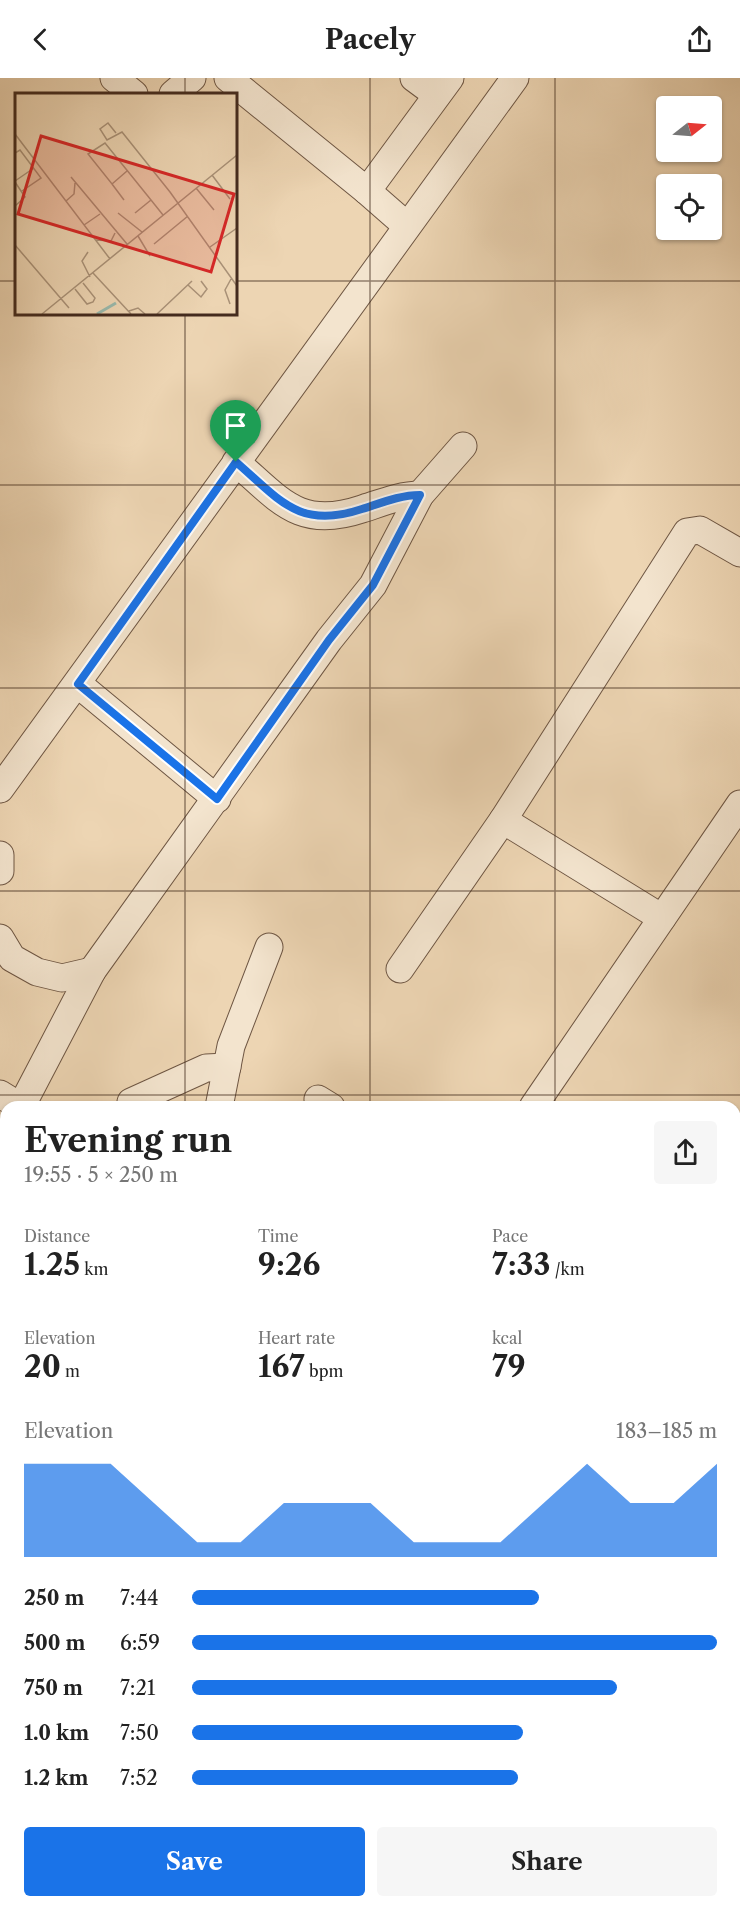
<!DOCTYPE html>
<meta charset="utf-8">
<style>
:root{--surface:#fff;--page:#f6f6f6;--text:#222;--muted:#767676;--accent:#1a73e8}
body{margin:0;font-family:"Libre Caslon Text",serif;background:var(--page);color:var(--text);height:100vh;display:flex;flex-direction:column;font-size:22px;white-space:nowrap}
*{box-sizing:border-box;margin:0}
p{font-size:20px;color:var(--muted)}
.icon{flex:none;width:33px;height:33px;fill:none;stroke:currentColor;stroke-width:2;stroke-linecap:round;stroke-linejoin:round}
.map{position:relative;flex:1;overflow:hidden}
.side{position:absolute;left:0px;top:1023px;width:741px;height:807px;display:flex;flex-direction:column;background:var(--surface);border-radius:18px 18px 0 0;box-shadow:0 2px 4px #0004}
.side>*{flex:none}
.needle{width:39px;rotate:73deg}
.tools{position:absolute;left:656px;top:18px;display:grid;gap:12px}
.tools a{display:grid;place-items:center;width:66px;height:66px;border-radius:6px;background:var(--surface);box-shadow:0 2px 4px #0004;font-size:30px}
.pin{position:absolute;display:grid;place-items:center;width:51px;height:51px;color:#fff;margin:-62px -26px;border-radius:50% 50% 50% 0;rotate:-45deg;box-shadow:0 0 6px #0007}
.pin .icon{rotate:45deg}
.round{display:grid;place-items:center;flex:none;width:63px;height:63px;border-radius:6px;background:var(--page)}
.head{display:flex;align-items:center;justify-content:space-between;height:102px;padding:0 24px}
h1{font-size:33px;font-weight:700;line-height:45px}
.metrics{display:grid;grid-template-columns:repeat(3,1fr);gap:9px;height:102px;padding:6px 24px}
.metrics div{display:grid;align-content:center}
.metrics b{font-size:30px;font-weight:700}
.metrics small{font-size:16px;font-weight:400}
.metrics p{font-size:16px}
.chart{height:168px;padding:12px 24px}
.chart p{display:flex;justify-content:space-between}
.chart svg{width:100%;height:108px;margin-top:6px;fill:var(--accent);opacity:.7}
.cta{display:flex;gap:12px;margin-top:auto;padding:12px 24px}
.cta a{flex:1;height:69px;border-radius:6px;background:var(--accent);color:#fff;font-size:24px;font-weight:700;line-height:69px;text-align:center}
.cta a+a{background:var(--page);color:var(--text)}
ul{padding:0 24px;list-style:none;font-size:20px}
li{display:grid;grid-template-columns:96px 72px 1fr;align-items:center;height:45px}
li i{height:15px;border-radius:8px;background:var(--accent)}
header{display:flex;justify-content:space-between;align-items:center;height:78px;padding:0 24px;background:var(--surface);font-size:27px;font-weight:700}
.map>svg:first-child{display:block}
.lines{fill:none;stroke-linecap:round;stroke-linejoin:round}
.minor-casing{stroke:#6e5643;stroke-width:29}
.minor{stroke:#f3e4ce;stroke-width:27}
.route-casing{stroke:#fff;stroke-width:12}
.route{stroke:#1a73e8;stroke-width:8}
.grid{fill:none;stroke:#442b1e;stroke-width:1.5;stroke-opacity:0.55}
.inset-river{fill:none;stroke:#99b9ac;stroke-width:3}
.inset-road{fill:none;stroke:#a99177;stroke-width:1.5}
.view{fill:#d62828;fill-opacity:0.15;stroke:#d62828;stroke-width:3}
.inset-edge{fill:none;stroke:#442b1e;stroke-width:3}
</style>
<header><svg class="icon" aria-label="back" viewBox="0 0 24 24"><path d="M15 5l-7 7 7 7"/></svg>Pacely<svg class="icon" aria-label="share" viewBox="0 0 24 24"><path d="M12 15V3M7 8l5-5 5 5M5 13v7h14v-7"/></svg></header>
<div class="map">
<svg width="740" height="1830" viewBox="0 0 740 1830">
<rect width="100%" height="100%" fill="#edd5b3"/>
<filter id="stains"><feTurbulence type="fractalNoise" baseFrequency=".00333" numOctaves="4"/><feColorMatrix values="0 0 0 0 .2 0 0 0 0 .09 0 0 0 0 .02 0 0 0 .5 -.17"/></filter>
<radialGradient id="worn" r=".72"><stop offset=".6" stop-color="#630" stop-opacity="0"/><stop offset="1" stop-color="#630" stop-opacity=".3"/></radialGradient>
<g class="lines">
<!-- minor casing -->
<g class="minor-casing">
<g id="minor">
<path d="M 114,0 L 134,16"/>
<path d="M 228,0 L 367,113 L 450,0"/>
<path d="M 414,0 L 437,17"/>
<path d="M 173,16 L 192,0"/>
<path d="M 367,113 L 407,148"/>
<path d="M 236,384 C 280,422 299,452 362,431 C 381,425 400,417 420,417"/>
<path d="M 78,606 L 217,721"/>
<path d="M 0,711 L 515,0"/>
<path d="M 0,777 L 0,793"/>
<path d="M 662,840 L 503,742 L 687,454 L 700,452 L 740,475"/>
<path d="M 0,860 L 12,880 L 37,894 L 62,900 L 92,893"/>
<path d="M 400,891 L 503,742"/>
<path d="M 0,1016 L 21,1029"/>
<path d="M 318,1021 L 331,1029"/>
<path d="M 131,1024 L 206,990 L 227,989"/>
<path d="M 21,1029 L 92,893 L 329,562 L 373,507 L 420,417 L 463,368"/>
<path d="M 219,1029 L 231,968 L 269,869"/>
<path d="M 533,1029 L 740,726"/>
<path d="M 735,1057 L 740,1049"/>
<path d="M 0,1225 L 6,1215"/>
<path d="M 735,1358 L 740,1352"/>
<path d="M 735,1506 L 740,1509"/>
<path d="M 735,1744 L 740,1737"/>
<path d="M 298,1824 L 306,1830"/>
<path d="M 161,1830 L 166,1824"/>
</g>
</g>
<!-- minor -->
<use href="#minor" class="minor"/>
</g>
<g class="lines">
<!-- route casing -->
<g class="route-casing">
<path id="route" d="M 236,384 C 280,422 299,452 362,431 C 381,425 400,417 420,417 L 373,507 L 329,562 L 217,721 L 78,606 Z"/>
</g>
<!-- route -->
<use href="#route" class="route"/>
</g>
<!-- grid -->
<path class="grid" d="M 185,0 L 185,16M 370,0 L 370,1029M 555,0 L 555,1029M 0,203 L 16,203M 236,203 L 740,203M 185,236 L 185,1029M 0,407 L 740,407M 0,610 L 740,610M 0,813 L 740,813M 0,1017 L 740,1017M 0,1220 L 6,1220M 735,1220 L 740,1220M 0,1423 L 6,1423M 735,1423 L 740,1423M 0,1627 L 6,1627M 735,1627 L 740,1627M 185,1824 L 185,1830M 370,1824 L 370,1830M 555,1824 L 555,1830"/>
<!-- overview -->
<g transform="translate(15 15)">
<rect width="222" height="222" fill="#edd5b3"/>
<path class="inset-river" d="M 82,221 L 101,210"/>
<path class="inset-road" d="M 101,40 L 93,30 L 85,36 L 92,47 L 107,39 L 155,99 L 222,193M 0,41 L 95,166M 0,60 L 5,57 L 26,85 L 7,98M 112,78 L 97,91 L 73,61 L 90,50 L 136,107 L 148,122M 197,82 L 215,106M 56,84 L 112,151M 0,88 L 19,75M 0,89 L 10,104 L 0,113M 97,91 L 109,107M 181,95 L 199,117M 51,108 L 59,101 L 60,90M 103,120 L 127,139M 120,120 L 136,107M 69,132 L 85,121M 123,143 L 135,163M 81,147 L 96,148 L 100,140M 139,151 L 173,123M 0,152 L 54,215M 195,154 L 222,135M 73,159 L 67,168 L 75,184M 78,180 L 116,221M 173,192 L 186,204 L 192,196 L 186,188M 60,196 L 72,211 L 78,209 L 80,205 L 68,190M 215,211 L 210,197 L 216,186M 114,218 L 123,215 L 130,221M 27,221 L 222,62M 142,221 L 177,188"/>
<path class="view" d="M 26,43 L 219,101 L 196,179 L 3,121 Z"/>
<rect width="222" height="222" class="inset-edge"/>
</g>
<rect width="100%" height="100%" filter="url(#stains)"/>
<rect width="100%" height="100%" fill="url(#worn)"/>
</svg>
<div class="tools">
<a><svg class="needle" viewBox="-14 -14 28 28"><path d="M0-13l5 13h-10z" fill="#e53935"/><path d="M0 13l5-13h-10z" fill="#767676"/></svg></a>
<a><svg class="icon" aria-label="locate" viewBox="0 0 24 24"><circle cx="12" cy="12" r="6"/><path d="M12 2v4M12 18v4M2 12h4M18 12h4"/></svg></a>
</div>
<div class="pin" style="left:236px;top:384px;background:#1e9e55"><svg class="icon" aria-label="arrive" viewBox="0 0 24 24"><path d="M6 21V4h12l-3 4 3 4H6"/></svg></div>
<section class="side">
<div class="head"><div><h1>Evening run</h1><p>19:55 · 5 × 250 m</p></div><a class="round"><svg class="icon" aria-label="share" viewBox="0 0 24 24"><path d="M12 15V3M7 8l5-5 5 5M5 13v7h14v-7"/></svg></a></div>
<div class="metrics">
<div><p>Distance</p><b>1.25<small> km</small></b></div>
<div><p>Time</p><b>9:26</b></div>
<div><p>Pace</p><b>7:33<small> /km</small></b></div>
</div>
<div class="metrics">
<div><p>Elevation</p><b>20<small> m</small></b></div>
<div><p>Heart rate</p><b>167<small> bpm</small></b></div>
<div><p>kcal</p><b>79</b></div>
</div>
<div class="chart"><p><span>Elevation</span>183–185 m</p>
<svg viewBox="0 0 160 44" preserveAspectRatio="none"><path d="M0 44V6L10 6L20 6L30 22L40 38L50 38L60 22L70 22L80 22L90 38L100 38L110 38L120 22L130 6L140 22L150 22L160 6V44z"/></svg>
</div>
<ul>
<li><b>250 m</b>7:44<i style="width:66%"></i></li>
<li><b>500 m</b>6:59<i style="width:100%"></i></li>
<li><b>750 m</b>7:21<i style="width:81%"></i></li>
<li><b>1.0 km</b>7:50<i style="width:63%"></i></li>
<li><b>1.2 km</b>7:52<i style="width:62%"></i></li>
</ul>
<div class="cta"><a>Save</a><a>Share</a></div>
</section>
</div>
